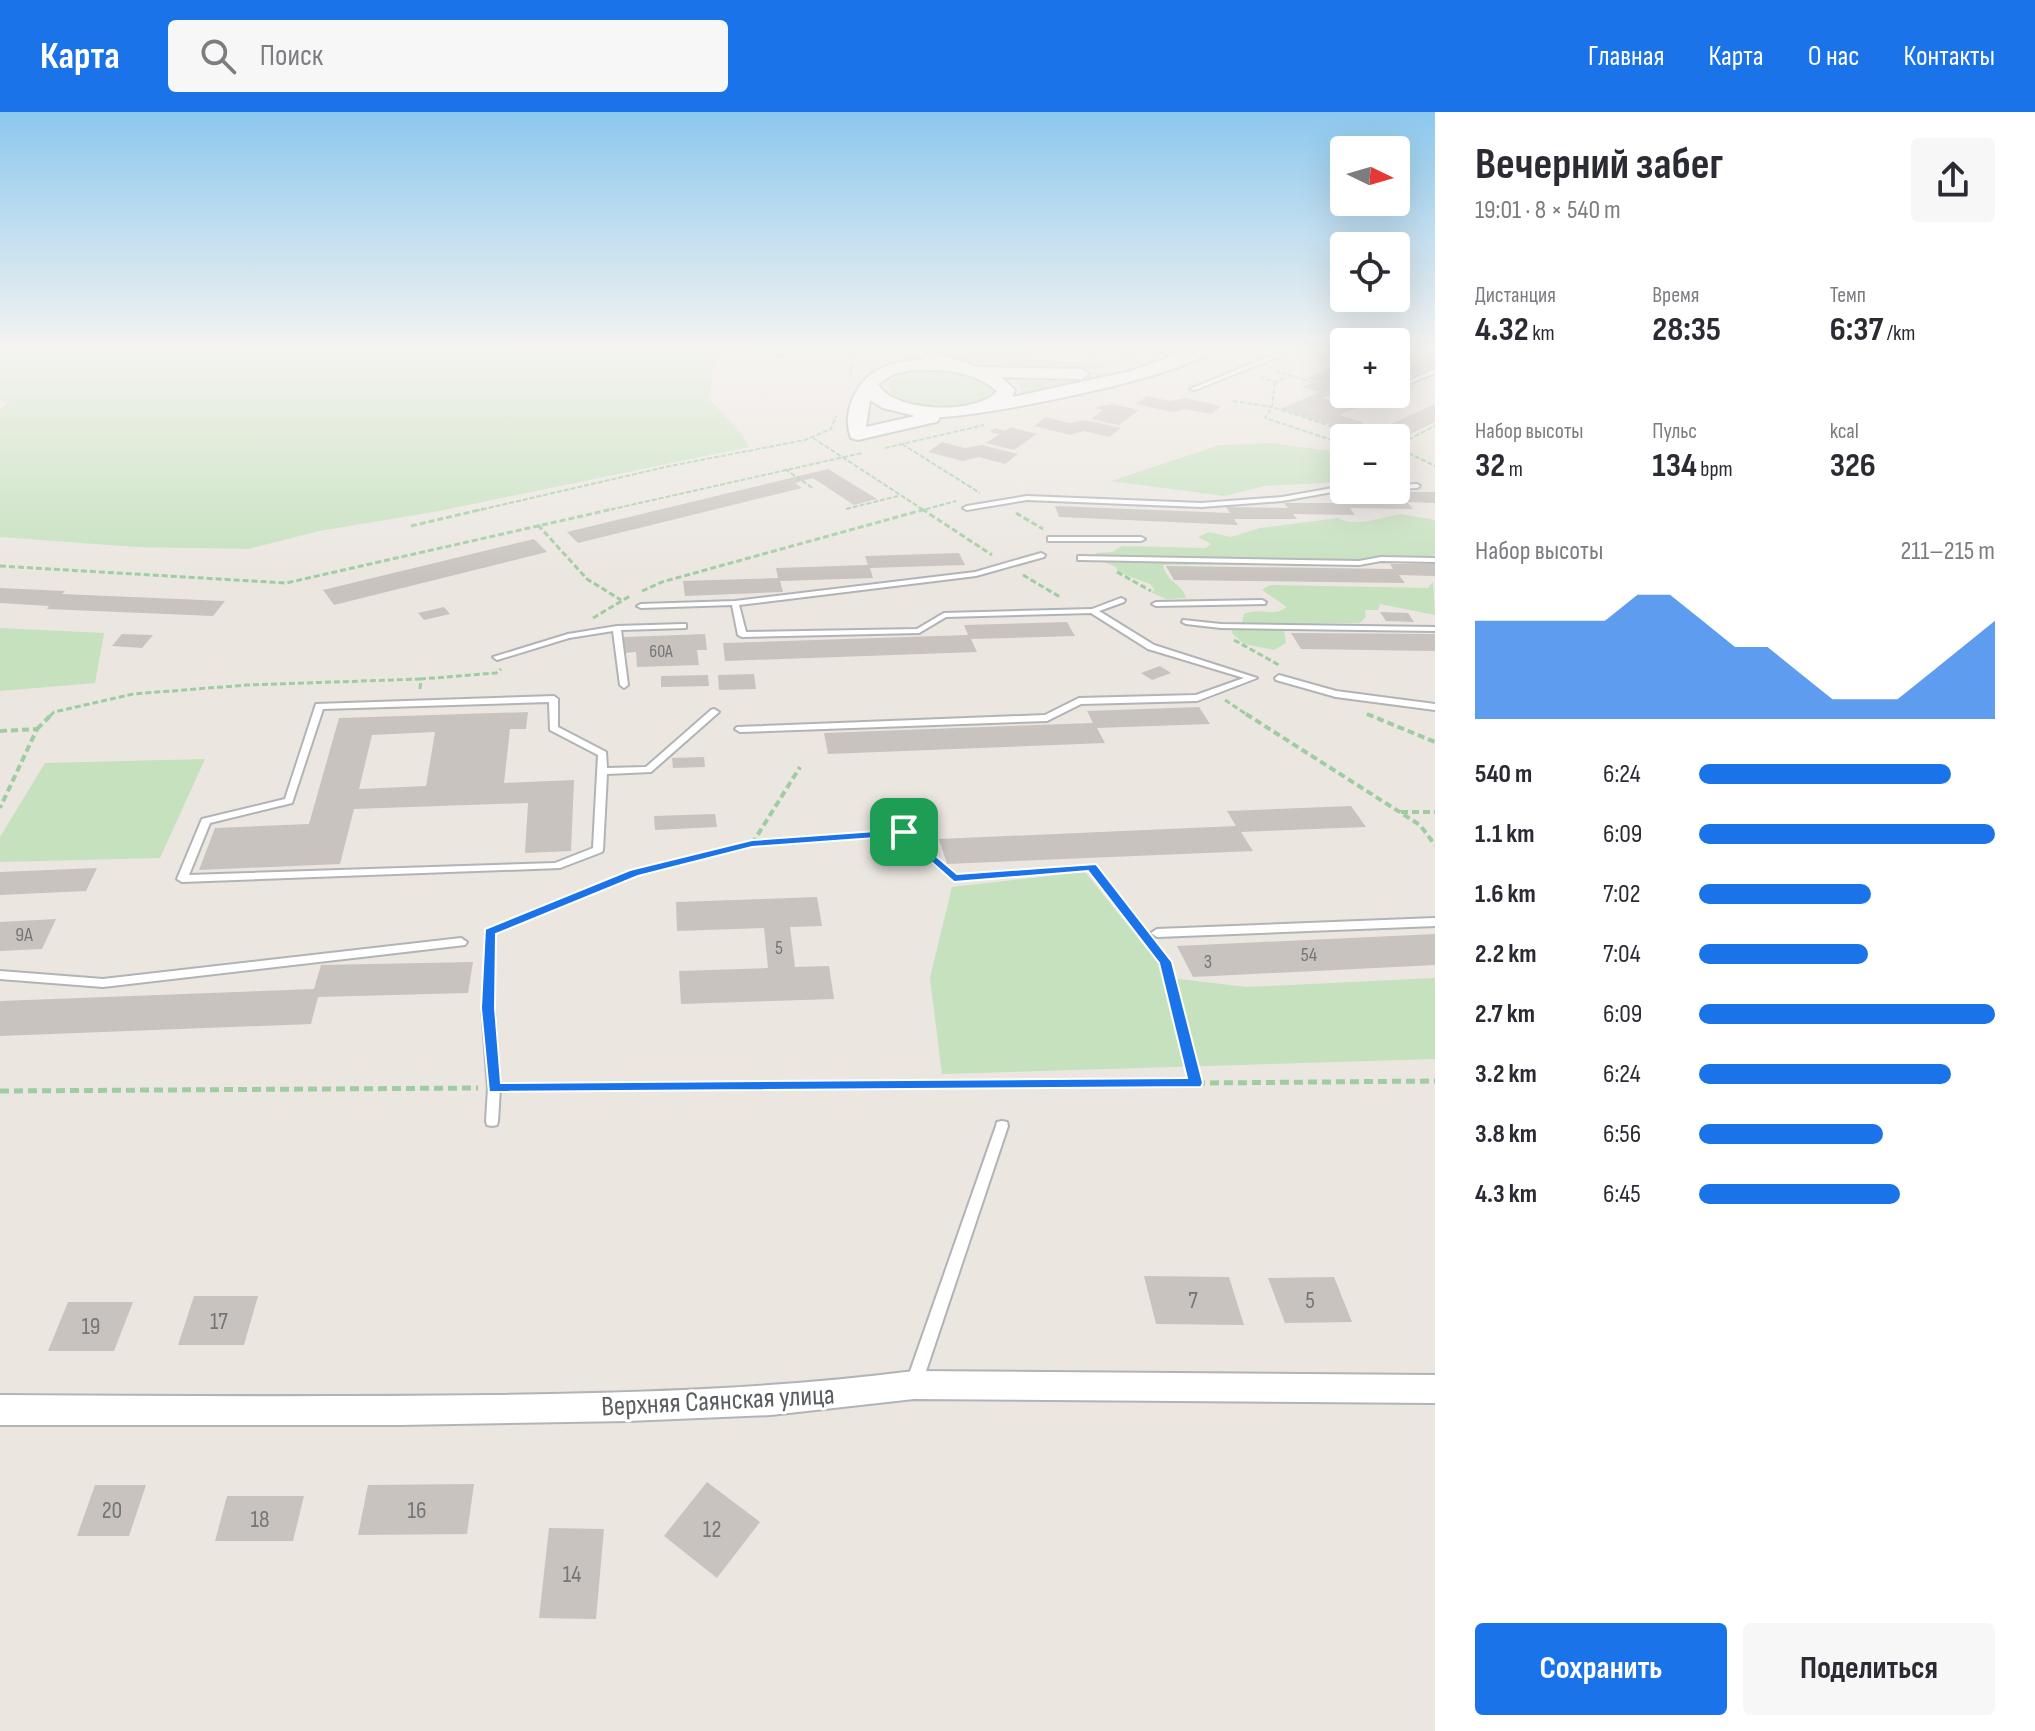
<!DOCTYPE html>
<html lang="ru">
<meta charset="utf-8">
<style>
:root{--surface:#fff;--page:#f7f7f7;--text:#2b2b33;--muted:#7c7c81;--accent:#1a73e8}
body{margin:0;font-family:"Sofia Sans Condensed",sans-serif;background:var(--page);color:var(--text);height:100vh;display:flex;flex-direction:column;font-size:30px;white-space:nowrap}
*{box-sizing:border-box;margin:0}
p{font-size:26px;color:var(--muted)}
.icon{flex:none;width:44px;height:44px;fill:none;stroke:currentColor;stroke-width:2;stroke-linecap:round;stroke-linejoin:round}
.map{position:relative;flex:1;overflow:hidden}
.drawer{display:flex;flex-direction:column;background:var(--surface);width:600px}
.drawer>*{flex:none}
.needle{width:52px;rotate:95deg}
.fabs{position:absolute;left:1330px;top:24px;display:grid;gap:16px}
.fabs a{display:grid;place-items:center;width:80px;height:80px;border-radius:8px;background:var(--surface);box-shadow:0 8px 32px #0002;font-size:40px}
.pin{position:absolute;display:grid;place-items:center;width:68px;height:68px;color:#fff;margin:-34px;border-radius:16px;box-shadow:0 4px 12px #0006}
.round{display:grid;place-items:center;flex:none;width:84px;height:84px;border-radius:8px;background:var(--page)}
.headline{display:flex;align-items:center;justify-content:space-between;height:136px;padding:0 40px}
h1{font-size:44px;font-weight:700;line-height:60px}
.figures{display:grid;grid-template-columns:repeat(3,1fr);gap:12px;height:136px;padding:8px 40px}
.figures div{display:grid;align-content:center}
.figures b{font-size:34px;font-weight:700}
.figures small{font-size:22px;font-weight:400}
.figures p{font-size:22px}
.chart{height:224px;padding:16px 40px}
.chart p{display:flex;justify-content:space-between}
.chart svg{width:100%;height:144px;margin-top:8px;fill:var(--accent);opacity:.7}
.cta{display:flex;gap:16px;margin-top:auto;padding:16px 40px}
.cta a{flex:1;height:92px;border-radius:8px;background:var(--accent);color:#fff;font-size:32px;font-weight:700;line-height:92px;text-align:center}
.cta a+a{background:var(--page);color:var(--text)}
ul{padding:0 40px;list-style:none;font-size:26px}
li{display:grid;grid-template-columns:128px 96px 1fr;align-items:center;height:60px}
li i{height:20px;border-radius:10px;background:var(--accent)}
header{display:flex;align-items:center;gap:48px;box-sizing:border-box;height:112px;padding:0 40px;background:var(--accent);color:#fff}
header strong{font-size:38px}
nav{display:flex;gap:44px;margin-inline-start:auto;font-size:28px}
.search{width:560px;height:72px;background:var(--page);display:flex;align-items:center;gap:20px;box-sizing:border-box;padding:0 28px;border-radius:8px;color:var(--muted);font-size:30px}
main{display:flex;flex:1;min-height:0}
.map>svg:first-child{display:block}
.green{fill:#c5e1be}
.building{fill:#c8c3bf;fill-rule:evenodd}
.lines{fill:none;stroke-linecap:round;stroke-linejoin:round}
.lane-casing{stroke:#b1b4b7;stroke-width:4}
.street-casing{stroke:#b1b4b7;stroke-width:4}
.secondary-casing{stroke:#b0b4b7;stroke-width:4}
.path-far3{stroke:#9fcda1;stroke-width:2;stroke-dasharray:5 2;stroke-linecap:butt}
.path-far2{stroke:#9fcda1;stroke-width:3;stroke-dasharray:6 3;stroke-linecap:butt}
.path-far1{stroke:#9fcda1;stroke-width:4;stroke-dasharray:7 4;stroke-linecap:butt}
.path{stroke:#9fcda1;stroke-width:5;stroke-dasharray:9 5;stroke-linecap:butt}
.lane{fill:#fff;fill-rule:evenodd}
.street{fill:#fff;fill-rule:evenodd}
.secondary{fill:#fff;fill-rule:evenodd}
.route{fill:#1a73e8;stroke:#fff;stroke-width:2;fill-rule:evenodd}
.labels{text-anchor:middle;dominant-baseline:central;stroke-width:6;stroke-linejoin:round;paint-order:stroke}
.far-number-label{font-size:18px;fill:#757678}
.number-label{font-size:20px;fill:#757678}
.near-number-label{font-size:24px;fill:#757678}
.near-street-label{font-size:28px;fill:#595d60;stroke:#fff}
</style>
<header>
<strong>Карта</strong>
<div class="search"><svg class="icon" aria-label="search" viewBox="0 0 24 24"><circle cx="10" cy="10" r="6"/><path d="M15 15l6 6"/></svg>Поиск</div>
<nav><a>Главная</a><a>Карта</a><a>О нас</a><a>Контакты</a></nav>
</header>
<main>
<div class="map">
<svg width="1435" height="1619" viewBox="0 0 1435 1619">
<rect width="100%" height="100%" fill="#ebe6e0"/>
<!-- green -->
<g class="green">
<path d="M 0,238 L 728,238 L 712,255 L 710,288 L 741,321 L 749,335 L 434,400 L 319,419 L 248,437 L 136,435 L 0,425 L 0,297 L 9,290 L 0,288 Z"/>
<path d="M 925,238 L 1102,252 L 1108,255 C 1047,265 984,258 925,238 Z"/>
<path d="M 922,257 L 967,260 L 998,278 C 988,304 895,302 887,272 L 898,263 Z"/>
<path d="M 1117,260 L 1124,263 L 1025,284 L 1014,266 Z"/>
<path d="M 1272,331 L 1344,341 L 1344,370 L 1264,374 L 1225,384 L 1111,369 L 1220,333 Z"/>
<path d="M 1400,402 L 1435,408 L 1435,443 L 1420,446 L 1384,443 L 1354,449 L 1271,448 L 1252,452 L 1163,453 C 1166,470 1183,472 1186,486 L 1166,487 L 1151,480 L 1155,478 L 1150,472 L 1118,460 L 1116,455 L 1102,449 L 1096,441 L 1112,440 L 1122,434 L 1206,436 L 1211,432 L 1198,425 L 1209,420 L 1231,425 L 1260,416 L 1338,406 C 1355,416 1382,405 1400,402 Z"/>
<path d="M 1433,470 L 1435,503 L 1380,492 L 1378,498 L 1365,498 L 1366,505 L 1360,511 L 1283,512 L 1286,531 L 1274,538 L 1244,532 L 1232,521 L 1233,512 L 1242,511 L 1244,502 C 1260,495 1272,506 1287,495 L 1262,478 L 1270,473 L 1428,476 Z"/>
<path d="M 0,516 L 104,521 L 95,571 L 0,579 Z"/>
<path d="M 205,647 L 160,746 L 0,750 L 0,725 L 45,651 Z"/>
<path d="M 1085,760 L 1170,866 L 1247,875 L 1435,866 L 1435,947 L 942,962 L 930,866 L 952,775 Z"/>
</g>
<!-- building -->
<g class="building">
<path d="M 1434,238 L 1435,255 L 1413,264 L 1396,259 L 1396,257 L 1431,243 L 1425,242 Z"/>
<path d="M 1332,255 L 1344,259 L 1344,282 L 1390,282 L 1363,293 L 1329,283 L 1322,286 L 1356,296 L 1340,303 L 1364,311 L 1351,316 L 1369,322 L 1435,292 L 1435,310 L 1396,329 L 1396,326 L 1372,326 L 1280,297 L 1320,280 L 1302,275 L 1317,269 L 1306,266 Z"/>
<path d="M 1147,284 L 1170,289 L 1185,286 L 1221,294 L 1211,302 L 1186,297 L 1172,300 L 1136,292 Z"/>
<path d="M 1112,292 L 1139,298 L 1119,313 L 1091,307 L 1103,298 L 1093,296 Z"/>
<path d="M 1046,305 L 1069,311 L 1085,308 L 1121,316 L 1109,325 L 1084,319 L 1070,323 L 1034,314 Z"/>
<path d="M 1010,315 L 1037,322 L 1014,338 L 986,331 L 1000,322 L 990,320 L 995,316 L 1005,319 Z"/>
<path d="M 942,330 L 965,336 L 982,333 L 1018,342 L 1005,352 L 979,345 L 963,349 L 928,340 Z"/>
<path d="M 828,357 L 877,387 L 854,393 L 813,366 L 795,371 L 802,376 L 578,431 L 567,420 Z"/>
<path d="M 1398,380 L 1435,380 L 1435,391 L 1407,390 L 1413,397 L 1350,396 L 1355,403 L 1293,402 L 1297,407 L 1234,407 L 1238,413 L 1059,405 L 1055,394 L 1230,401 L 1226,395 L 1288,396 L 1284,391 L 1346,391 L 1341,385 L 1403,386 Z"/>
<path d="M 534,427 L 547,440 L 334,493 L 323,478 Z"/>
<path d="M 959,441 L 965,453 L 870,456 L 873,466 L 780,469 L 783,480 L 685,484 L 683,469 L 778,466 L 776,456 L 868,453 L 865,444 Z"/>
<path d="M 1390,452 L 1435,452 L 1435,464 L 1399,463 L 1405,471 L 1174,468 L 1166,454 L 1393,457 Z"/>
<path d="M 0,476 L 65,479 L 62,482 L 225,489 L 213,504 L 47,497 L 49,494 L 0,491 Z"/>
<path d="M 444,495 L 450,502 L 424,508 L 418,501 Z"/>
<path d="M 1380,500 L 1408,501 L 1414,510 L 1386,509 Z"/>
<path d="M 1067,510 L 1075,524 L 971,527 L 977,540 L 725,549 L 723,531 L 968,523 L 964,513 Z"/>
<path d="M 1291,521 L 1435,522 L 1435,539 L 1301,537 Z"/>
<path d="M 122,522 L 153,523 L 142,536 L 112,534 Z"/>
<path d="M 705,522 L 707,538 L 697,538 L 699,553 L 637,555 L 636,540 L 624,541 L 624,525 Z"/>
<path d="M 1160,554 L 1171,561 L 1152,568 L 1141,561 Z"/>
<path d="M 754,562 L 756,577 L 719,578 L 718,563 Z"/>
<path d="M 708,563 L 709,574 L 661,575 L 661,564 Z"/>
<path d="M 1199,595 L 1210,612 L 1097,616 L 1105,631 L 828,642 L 824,621 L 1093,611 L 1087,599 Z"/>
<path d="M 528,600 L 526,617 L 510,617 L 504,671 L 574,668 L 571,739 L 525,741 L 528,691 L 354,697 L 340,752 L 199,758 L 215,716 L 309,712 L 339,606 ZM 435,620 L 426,674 L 359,677 L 372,623 Z"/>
<path d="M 704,645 L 705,655 L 673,656 L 672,646 Z"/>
<path d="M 1351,694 L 1366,715 L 1241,720 L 1253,739 L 947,752 L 939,727 L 1236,714 L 1227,699 Z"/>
<path d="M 715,702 L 717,715 L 655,718 L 654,704 Z"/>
<path d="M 97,756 L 86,779 L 0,783 L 0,760 Z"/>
<path d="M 817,785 L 822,814 L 790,815 L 795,855 L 829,854 L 834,887 L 681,892 L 679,859 L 768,856 L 764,816 L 677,819 L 676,790 Z"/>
<path d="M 56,807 L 42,837 L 0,839 L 0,810 Z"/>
<path d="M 1435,822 L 1435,853 L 1193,865 L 1177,834 Z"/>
<path d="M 473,850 L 468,881 L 318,885 L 311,912 L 0,924 L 0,889 L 314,877 L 321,853 Z"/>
<path d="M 1144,1164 L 1229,1165 L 1244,1213 L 1156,1212 Z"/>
<path d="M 1334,1165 L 1352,1210 L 1285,1211 L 1268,1166 Z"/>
<path d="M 194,1184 L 258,1184 L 244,1233 L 178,1233 Z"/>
<path d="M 68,1190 L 133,1190 L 114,1239 L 48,1239 Z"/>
<path d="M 707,1370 L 760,1410 L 717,1466 L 664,1424 Z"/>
<path d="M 474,1372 L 467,1422 L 358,1423 L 368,1373 Z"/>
<path d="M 95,1373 L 146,1373 L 129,1424 L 77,1424 Z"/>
<path d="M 227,1384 L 304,1384 L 293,1429 L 215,1429 Z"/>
<path d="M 549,1416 L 604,1417 L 596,1507 L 539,1506 Z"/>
</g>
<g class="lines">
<!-- lane casing -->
<g class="lane-casing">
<g id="lane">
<path d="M 780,238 L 786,238 L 783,243 L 778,242 Z"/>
<path d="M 1276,238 L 1282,238 L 1280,244 L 1195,278 L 1190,277 L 1275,242 Z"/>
<path d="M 1435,257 L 1435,261 L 1411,271 L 1406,270 Z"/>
<path d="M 1396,373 L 1417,372 L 1420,374 L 1417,376 L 1396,377 Z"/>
<path d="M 1344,374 L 1344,378 L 1282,389 L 1201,395 L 1027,388 L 967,398 L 963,396 L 967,394 L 1027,384 L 1201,391 L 1282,385 Z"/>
<path d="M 1048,425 L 1141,425 L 1145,427 L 1141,429 L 1048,429 Z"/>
<path d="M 1041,441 L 1045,443 L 1044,445 L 976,464 L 739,493 L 746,520 L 917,517 L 944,501 L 1092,497 L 1121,486 L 1125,488 L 1124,490 L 1099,499 L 1154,533 L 1257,566 L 1197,589 L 1081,592 L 1047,609 L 740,620 L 735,617 L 737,615 L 1045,603 L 1079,586 L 1196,583 L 1244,566 L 1148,537 L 1091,501 L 946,505 L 919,521 L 742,525 L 738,523 L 732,493 L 641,496 L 637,494 L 641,492 L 735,489 L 975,460 Z"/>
<path d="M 1078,444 L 1359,449 L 1381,445 L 1435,446 L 1435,450 L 1381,449 L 1359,453 L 1081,448 L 1078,448 Z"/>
<path d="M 1262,488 L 1266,490 L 1265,492 L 1156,494 L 1152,492 L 1156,490 Z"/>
<path d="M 1183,508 L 1221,512 L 1435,515 L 1435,519 L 1221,516 L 1186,512 L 1182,510 Z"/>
<path d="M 683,512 L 686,512 L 686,516 L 621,518 L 628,573 L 624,576 L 620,573 L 613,519 L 569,526 L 497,548 L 493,545 L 568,522 L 617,514 Z"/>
<path d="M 1279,563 L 1336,579 L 1435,592 L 1435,598 L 1336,585 L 1276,568 L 1275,566 Z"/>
<path d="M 554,584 L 558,587 L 558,615 L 606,640 L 607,656 L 646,655 L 711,598 L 714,597 L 719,600 L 651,660 L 607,662 L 603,738 L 602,740 L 560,756 L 182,770 L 177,767 L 202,707 L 285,687 L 316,592 ZM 549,590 L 550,618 L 598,643 L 593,736 L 555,751 L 189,763 L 210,711 L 292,691 L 323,597 Z"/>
<path d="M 1435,806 L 1435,814 L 1157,825 L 1151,821 L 1157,817 Z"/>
<path d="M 461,826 L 467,830 L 465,833 L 103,875 L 0,867 L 0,859 L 103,867 Z"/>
<path d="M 488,892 L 492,893 L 494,896 L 500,976 L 498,1009 L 497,1013 L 492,1014 L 487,1013 L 486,1009 L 488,976 L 482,896 L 484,893 Z"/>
<path d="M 1002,1009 L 1007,1010 L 1008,1014 L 922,1271 L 919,1276 L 914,1278 L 909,1276 L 906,1271 L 996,1014 L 997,1010 Z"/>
</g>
</g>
<!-- street casing -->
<g class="street-casing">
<path id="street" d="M 914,1259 L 1435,1263 L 1435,1291 L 914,1287 L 771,1303 L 628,1309 L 400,1313 L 0,1313 L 0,1283 C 164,1284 327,1285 491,1283 C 632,1281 774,1277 914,1259 Z"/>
</g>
<!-- secondary casing -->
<g class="secondary-casing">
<path id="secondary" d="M 905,238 L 929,238 L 977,255 L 1081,257 L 1089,262 L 1081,267 L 1001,265 L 1015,278 L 1012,285 L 1131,259 L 1188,238 L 1211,238 C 1182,266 984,304 940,305 L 937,310 L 931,311 L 858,328 L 851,326 C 847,316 847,305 850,295 C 860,258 891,248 925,248 ZM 910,258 C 942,257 973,258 997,279 C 978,303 893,301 878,272 L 894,262 ZM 870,288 L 883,296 L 915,304 L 866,315 Z"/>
</g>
<!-- path-far3 -->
<g class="path-far3">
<path d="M 850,238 L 853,243 L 850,266"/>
<path d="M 977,238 L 1030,243"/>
<path d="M 1048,238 L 1080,241 L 1137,239"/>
<path d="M 1218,245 L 1236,238"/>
<path d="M 1091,248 L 1115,250 L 1146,238"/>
<path d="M 1275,259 L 1313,270"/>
<path d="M 1260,265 L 1275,270 L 1289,265"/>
<path d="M 1275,270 L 1272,295 L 1265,306 L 1344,332"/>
<path d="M 1233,289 L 1272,295 L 1367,326"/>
<path d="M 813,326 L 925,399"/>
<path d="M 902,332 L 980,381"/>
<path d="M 1396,334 L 1435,314"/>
<path d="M 1396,335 L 1435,354"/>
<path d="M 885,336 L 984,313"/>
<path d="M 785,357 L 814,377"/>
<path d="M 846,397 L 898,384"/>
<path d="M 475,399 L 670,354 L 805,328 L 831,317 L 836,304"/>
<path d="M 604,399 L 862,341"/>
<path d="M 919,399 L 956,389"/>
</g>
<!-- path-far2 -->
<g class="path-far2">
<path d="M 922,397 L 992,443"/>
<path d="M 1016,401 L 1043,417"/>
<path d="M 538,413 L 587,467 L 621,488"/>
<path d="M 411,414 L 483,397"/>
<path d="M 0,454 L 286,471 L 613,397"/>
<path d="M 1117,460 L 1151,479"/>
<path d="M 1023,463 L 1060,485"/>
<path d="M 642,479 L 662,470 L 926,397"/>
<path d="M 593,506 L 630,484"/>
<path d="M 1234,528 L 1279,553"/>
<path d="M 420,577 L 421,567 L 496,561 L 501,557"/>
<path d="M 1225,588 L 1249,604"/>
<path d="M 1367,602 L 1371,604"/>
<path d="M 50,604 L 54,600 L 133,582 L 247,573 L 421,567"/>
</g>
<!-- path-far1 -->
<g class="path-far1">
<path d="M 1246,602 L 1420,713 L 1435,733"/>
<path d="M 1367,602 L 1435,630"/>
<path d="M 37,617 L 52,602"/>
<path d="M 0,619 L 37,617 L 0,696"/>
<path d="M 1401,700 L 1435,700"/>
<path d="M 752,732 L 800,655"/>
<path d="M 1154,835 L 1165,850 L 1169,864"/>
<path d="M 489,864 L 490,820 L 634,761 L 752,732 L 904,720 L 954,766 L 1091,754 L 1141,819"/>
</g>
<!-- path -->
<g class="path">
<path d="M 1168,862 L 1195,971"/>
<path d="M 488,881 L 489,862"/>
<path d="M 510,977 L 1435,969"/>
<path d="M 0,979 L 478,976"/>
</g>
<!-- lane -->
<use href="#lane" class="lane"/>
<!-- street -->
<use href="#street" class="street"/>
<!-- secondary -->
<use href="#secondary" class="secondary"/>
</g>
<!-- sky -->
<linearGradient id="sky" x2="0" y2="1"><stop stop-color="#8cc8ee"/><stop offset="0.51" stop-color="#f6f4f1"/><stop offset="1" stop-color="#f6f4f1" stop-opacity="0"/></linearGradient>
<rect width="1435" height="465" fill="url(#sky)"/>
<!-- route -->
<path class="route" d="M 904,717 L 957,762 L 1096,752 L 1172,850 L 1203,971 L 1201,975 L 489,980 L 481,896 L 485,817 L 630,758 L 752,728 ZM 902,724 L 954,770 L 1088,759 L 1159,851 L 1187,966 L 501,971 L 495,896 L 496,822 L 638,764 L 752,735 Z"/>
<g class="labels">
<!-- far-number labels -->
<g class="far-number-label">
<text x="661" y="539">60А</text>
</g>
<!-- number labels -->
<g class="number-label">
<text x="24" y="823">9А</text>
<text x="779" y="836">5</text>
<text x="1309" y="843">54</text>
<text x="1208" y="850">3</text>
</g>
<!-- near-number labels -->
<g class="near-number-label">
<text x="1193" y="1188">7</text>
<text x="1310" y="1188">5</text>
<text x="219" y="1209">17</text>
<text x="91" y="1214">19</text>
<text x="112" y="1398">20</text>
<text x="417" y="1398">16</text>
<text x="260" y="1407">18</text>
<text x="712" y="1417">12</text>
<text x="572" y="1462">14</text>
</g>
<!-- near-street labels -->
<g class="near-street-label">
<text transform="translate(718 1289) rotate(-3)">Верхняя Саянская улица</text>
</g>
</g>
</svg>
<div class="fabs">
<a><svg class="needle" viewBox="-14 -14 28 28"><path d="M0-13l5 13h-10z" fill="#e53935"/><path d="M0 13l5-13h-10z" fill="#7c7c81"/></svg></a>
<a><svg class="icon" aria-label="locate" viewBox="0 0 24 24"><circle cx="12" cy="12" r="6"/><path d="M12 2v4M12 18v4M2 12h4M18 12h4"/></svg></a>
<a>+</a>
<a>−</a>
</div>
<div class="pin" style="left:904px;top:720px;background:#1e9e55"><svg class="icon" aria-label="arrive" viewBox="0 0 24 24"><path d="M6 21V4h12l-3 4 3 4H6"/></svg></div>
</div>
<section class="drawer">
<div class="headline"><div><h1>Вечерний забег</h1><p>19:01 · 8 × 540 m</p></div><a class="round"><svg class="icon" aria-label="share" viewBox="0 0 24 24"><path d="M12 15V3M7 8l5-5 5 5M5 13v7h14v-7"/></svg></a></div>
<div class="figures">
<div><p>Дистанция</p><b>4.32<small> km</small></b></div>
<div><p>Время</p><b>28:35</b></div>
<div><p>Темп</p><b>6:37<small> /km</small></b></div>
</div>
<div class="figures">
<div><p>Набор высоты</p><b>32<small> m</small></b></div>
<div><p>Пульс</p><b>134<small> bpm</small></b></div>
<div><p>kcal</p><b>326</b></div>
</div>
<div class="chart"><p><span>Набор высоты</span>211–215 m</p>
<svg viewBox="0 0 160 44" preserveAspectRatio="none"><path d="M0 44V14L10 14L20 14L30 14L40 14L50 6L60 6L70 14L80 22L90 22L100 30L110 38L120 38L130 38L140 30L150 22L160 14V44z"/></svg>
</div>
<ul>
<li><b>540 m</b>6:24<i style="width:85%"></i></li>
<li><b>1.1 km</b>6:09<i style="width:100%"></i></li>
<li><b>1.6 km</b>7:02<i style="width:58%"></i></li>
<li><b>2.2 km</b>7:04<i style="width:57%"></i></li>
<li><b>2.7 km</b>6:09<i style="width:100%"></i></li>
<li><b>3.2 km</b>6:24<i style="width:85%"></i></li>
<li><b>3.8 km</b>6:56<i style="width:62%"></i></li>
<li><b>4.3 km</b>6:45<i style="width:68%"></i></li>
</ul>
<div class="cta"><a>Сохранить</a><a>Поделиться</a></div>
</section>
</main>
